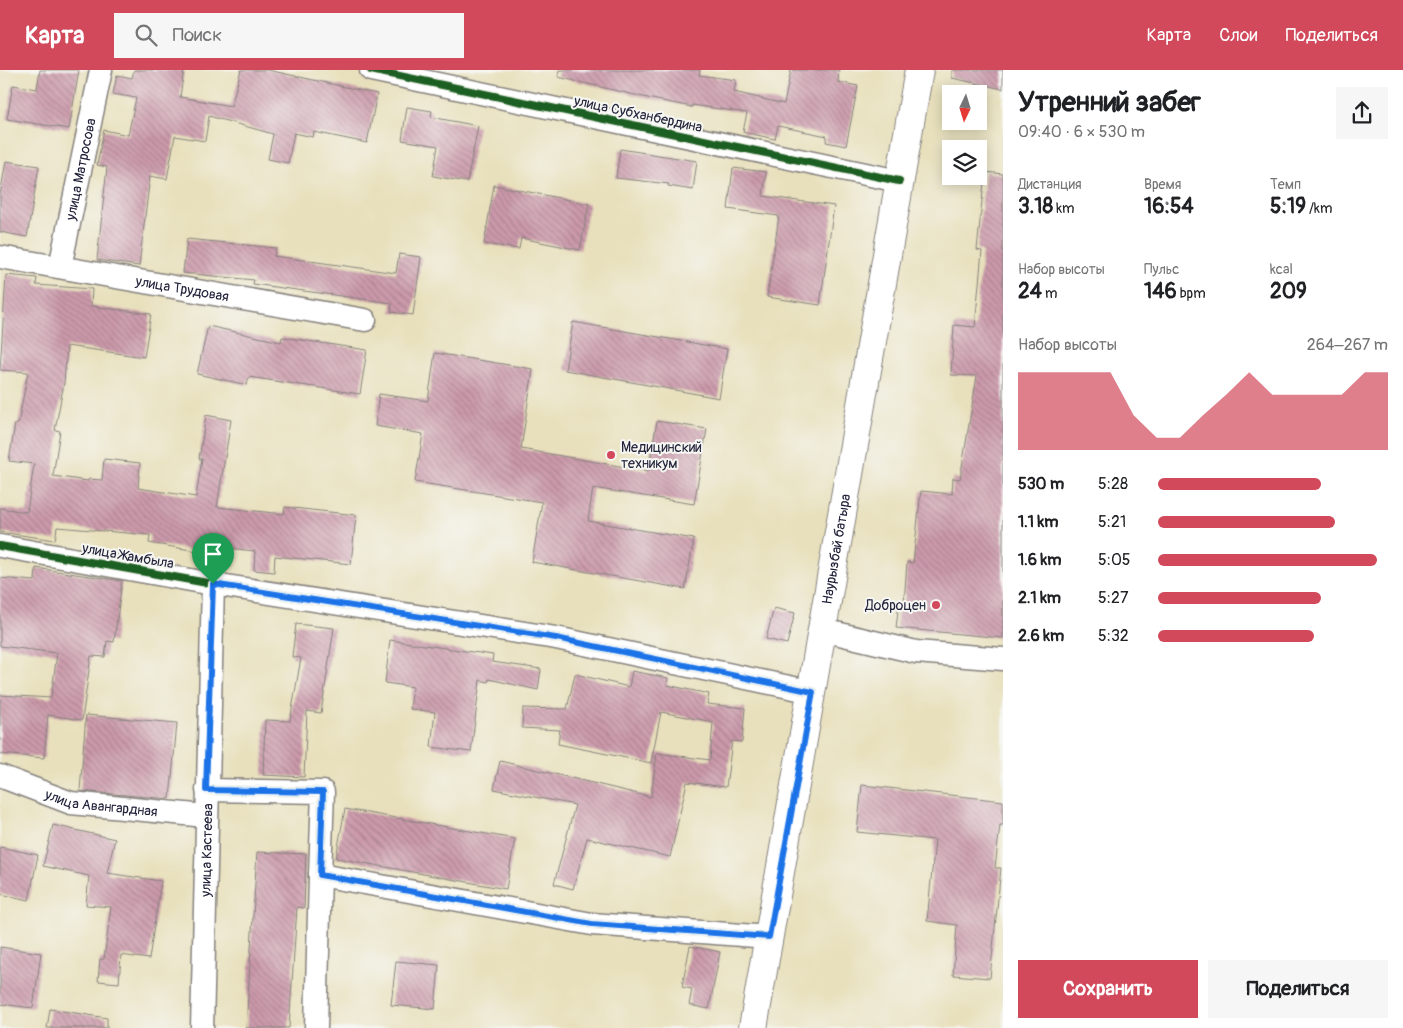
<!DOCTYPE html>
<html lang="ru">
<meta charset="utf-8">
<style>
:root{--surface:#fff;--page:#f6f6f6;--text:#202124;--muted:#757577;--accent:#d1495b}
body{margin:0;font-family:Pangolin,sans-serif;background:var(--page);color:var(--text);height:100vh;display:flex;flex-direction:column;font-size:19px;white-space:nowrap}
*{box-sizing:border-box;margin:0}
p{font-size:16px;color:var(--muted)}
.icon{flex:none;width:28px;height:28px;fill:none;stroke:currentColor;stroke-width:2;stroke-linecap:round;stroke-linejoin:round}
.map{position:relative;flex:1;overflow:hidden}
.sheet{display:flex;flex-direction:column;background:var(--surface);width:400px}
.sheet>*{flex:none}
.needle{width:32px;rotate:184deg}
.controls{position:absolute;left:942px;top:15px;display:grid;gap:10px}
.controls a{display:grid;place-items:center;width:45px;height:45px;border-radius:0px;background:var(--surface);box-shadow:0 2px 12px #0003;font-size:25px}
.pin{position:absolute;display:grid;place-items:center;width:42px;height:42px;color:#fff;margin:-51px -21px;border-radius:50% 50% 50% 0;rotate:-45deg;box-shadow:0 0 5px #0007}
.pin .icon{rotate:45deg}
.round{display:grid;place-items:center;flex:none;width:52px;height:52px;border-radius:0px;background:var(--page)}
.overview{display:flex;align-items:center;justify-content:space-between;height:85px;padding:0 15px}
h1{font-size:28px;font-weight:800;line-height:38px}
.figures{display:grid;grid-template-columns:repeat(3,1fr);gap:8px;height:85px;padding:5px 15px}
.figures div{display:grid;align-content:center}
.figures b{font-size:21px;font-weight:800}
.figures small{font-size:14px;font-weight:400}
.figures p{font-size:14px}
.chart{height:140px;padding:10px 15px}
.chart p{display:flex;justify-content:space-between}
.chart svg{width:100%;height:90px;margin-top:5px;fill:var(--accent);opacity:.7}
.cta{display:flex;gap:10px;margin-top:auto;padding:10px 15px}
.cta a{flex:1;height:58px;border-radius:0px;background:var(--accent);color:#fff;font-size:20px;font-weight:800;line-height:58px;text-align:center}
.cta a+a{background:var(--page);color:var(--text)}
ul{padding:0 15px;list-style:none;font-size:16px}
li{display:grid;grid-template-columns:80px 60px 1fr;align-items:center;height:38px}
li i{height:12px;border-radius:6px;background:var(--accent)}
header{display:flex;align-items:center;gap:30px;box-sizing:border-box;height:70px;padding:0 25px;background:var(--accent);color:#fff}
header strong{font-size:24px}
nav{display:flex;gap:28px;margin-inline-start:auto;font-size:18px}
.search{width:350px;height:45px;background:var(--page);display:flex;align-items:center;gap:12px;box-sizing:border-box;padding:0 18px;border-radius:0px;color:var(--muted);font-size:19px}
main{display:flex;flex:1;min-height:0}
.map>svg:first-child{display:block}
.building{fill:url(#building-back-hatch)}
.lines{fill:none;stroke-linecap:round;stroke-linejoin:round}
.minor-casing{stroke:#85817c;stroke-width:25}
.major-casing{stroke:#85817c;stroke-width:30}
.minor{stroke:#fff;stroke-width:22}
.major{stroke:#fff;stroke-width:28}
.cycleway-casing{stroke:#f6f6f2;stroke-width:11}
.cycleway{stroke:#1b5e20;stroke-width:8}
.route-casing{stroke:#fff;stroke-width:10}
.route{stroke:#1a73e8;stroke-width:6}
.poi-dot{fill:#d1495b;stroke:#f6f6f2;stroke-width:2}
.labels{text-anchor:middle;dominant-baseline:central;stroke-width:4;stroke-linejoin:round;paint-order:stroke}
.street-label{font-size:14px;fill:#22223b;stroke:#f6f6f2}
.poi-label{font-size:14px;fill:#22223b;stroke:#f6f6f2;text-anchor:start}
</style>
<header>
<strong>Карта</strong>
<div class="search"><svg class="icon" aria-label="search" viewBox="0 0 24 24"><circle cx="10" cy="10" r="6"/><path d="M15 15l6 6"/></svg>Поиск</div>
<nav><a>Карта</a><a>Слои</a><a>Поделиться</a></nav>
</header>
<main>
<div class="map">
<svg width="1003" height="958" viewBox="0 0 1003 958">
<defs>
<pattern id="building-back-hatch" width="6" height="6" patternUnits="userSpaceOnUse" patternTransform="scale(1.25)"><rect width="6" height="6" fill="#cc9aab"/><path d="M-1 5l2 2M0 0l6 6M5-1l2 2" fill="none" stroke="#a57d8c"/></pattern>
</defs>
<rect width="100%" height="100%" fill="#f6f6f2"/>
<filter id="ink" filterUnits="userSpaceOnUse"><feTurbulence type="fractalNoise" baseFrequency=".02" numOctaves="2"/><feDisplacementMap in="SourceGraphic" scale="10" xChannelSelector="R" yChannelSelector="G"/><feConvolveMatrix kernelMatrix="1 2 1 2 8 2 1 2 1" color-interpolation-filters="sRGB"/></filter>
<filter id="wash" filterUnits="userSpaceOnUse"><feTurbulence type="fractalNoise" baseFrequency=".0096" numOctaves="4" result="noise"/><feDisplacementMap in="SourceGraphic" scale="20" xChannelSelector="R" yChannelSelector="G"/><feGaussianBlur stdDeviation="1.12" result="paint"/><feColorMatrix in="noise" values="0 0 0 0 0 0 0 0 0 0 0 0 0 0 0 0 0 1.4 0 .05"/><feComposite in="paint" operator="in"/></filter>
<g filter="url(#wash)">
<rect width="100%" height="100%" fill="#e8e0bc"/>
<g id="blocks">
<!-- building -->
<g class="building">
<path d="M 40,0 L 79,0 L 69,59 L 7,49 L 13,15 L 37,19 Z"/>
<path d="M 134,0 L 184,0 L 180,27 L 231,36 L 241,0 L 268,0 L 377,24 L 367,73 L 314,62 L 313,67 L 294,63 L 288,93 L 268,89 L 273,64 L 209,46 L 205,71 L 175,66 L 167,109 L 150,106 L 139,196 L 97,190 L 107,97 L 97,95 L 104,60 L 128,65 L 136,28 L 113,24 L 117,5 L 132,8 Z"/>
<path d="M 559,0 L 700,0 L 699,5 L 736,10 L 734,22 L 784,34 L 791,0 L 839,0 L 838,12 L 858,16 L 846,76 L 826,72 L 827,66 L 778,56 L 775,69 L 743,62 L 747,43 L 692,35 L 692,37 L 652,29 L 558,7 Z"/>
<path d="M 952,0 L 1003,0 L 1003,19 L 952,8 Z"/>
<path d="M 407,37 L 432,41 L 431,47 L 478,56 L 467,112 L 433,106 L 438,76 L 402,70 Z"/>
<path d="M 620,79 L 697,91 L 693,120 L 668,116 L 669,114 L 616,108 Z"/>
<path d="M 6,91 L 39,96 L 27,167 L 0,162 L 0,125 Z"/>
<path d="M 733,98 L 766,102 L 763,126 L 834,136 L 820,235 L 767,227 L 779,146 L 728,139 Z"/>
<path d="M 985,102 L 1003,104 L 1003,568 L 896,558 L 899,533 L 904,534 L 907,492 L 913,493 L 921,421 L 952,424 L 953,408 L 960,409 L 977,306 L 951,305 L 954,255 L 975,257 L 982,181 L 977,180 Z"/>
<path d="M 494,115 L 589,134 L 580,180 L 521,168 L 519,179 L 484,174 Z"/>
<path d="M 187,169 L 276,178 L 274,186 L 396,203 L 399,184 L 421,187 L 413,245 L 391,242 L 392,233 L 253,214 L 254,210 L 183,203 Z"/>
<path d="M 6,205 L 37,208 L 36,215 L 92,219 L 91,236 L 151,244 L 144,287 L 67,276 L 64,313 L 55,360 L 60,361 L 53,406 L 88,411 L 89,409 L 102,410 L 104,389 L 140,393 L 138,418 L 196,427 L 202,389 L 199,389 L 206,345 L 231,350 L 217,437 L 284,444 L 285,437 L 356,445 L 351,494 L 275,486 L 274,502 L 254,500 L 255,481 L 210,476 L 209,483 L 149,473 L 150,465 L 57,457 L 55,470 L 0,462 L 0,438 L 27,442 L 34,394 L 9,391 L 15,354 L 18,354 L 28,302 L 0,300 Z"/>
<path d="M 573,252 L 727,279 L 719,328 L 565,300 Z"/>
<path d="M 208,256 L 281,272 L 282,267 L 367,280 L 360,324 L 249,307 L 247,315 L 197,304 Z"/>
<path d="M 435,283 L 533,299 L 521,379 L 648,401 L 657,351 L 707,359 L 694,434 L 593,418 L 588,451 L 694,469 L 685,519 L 532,492 L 542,432 L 415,412 L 423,364 L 375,356 L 379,324 L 428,331 Z"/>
<path d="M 36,498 L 122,511 L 114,572 L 107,571 L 105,587 L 91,586 L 82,650 L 48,645 L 44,688 L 0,684 L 0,625 L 51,628 L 57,583 L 0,576 L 0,508 L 35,511 Z"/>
<path d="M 774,538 L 795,543 L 787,574 L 766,569 Z"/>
<path d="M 296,554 L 334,558 L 321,643 L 307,641 L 304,707 L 263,705 L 265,650 L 290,651 L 301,588 L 292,587 Z"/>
<path d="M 390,570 L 493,585 L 492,592 L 541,599 L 538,620 L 489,609 L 488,612 L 480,610 L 471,682 L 431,677 L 435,642 L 410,639 L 413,617 L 385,613 Z"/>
<path d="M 632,601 L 668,608 L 667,615 L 709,624 L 707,634 L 745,638 L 742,672 L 732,671 L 726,717 L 687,712 L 670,787 L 587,768 L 573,819 L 554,814 L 575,735 L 494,719 L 500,691 L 651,727 L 657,683 L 710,690 L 713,652 L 661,642 L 651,693 L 558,674 L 560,660 L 522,658 L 523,638 L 567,639 L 575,604 L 629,617 Z"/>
<path d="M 86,645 L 177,653 L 170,729 L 80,721 Z"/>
<path d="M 862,715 L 1003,731 L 1003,755 L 1000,755 L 995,798 L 1001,798 L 990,908 L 953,905 L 957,855 L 927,851 L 935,770 L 857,762 Z"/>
<path d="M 345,739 L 515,769 L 506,819 L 336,788 Z"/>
<path d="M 53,755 L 115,769 L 107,803 L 161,811 L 149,889 L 121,885 L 119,913 L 98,911 L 100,889 L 104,889 L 111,837 L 86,835 L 89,806 L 43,796 Z"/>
<path d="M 0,777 L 38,785 L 29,830 L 0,824 Z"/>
<path d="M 257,782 L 306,784 L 304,838 L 297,837 L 289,958 L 246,958 Z"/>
<path d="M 690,876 L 720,882 L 709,939 L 689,935 L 692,919 L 682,917 Z"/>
<path d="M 0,877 L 41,883 L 33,938 L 0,934 Z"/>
<path d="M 396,891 L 439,895 L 435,939 L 391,935 Z"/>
<path d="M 50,939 L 107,948 L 107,958 L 47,958 Z"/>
</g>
</g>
</g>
<g filter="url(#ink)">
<use href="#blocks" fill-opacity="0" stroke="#85817c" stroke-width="1"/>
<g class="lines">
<!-- minor casing -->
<g class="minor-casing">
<g id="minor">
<path d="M 371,0 L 899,111"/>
<path id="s1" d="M 0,187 L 365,250"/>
<path id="s2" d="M 60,197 L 101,0"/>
<path d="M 0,476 L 213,514 L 556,568 L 813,622"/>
<path d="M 823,560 L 916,582 L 1003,589"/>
<path id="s3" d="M 0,706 L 71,733 L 206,746"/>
<path d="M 207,720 L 323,722 L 320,805 L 592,854 L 769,867"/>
<path id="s4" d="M 202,958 L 213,514"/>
<path d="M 316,958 L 320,805"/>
</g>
</g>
<!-- major casing -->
<g class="major-casing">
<g id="major">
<path id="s5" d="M 753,958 L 919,0"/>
</g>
</g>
<!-- minor -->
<use href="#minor" class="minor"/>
<!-- major -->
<use href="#major" class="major"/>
<!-- cycleway casing -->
<g class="cycleway-casing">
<g id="cycleway">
<path d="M 371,0 L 899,111"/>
<path d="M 0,476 L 213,514 L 556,568 L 813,622"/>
<path d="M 207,720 L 323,722 L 320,805 L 592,854 L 769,867"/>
</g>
</g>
<!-- cycleway -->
<use href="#cycleway" class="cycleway"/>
</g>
</g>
<g class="lines" filter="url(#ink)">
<!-- route casing -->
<g class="route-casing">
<path id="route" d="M 213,514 L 556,568 L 813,622 L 769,867 L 592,854 L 320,805 L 323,722 L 206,720 Z"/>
</g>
<!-- route -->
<use href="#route" class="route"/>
</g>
<!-- markers -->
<g class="poi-dot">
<circle cx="611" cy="385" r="5"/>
<circle cx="936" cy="535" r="5"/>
</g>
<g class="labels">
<!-- street labels -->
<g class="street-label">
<text transform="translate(638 44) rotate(12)">улица Субханбердина</text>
<text stroke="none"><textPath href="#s2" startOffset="100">улица Матросова</textPath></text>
<text stroke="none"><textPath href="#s1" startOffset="185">улица Трудовая</textPath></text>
<text stroke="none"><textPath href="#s5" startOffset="486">Наурызбай батыра</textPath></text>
<text transform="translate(128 486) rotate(10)">улица Жамбыла</text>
<text stroke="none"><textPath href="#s3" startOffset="106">улица Авангардная</textPath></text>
<text stroke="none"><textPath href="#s4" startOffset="178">улица Кастеева</textPath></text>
</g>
<!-- poi labels -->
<g class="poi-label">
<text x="621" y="377">Медицинский<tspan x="621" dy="16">техникум</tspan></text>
<text x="926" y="535" text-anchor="end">Доброцен</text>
</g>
</g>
</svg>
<div class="controls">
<a><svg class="needle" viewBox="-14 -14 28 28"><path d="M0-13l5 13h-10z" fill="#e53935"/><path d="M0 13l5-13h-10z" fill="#757577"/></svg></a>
<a><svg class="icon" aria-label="layers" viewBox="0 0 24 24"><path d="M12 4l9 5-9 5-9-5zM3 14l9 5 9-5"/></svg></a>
</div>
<div class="pin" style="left:213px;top:514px;background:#1e9e55"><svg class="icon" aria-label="arrive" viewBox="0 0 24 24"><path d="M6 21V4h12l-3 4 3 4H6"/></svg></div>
</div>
<section class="sheet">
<div class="overview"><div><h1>Утренний забег</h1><p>09:40 · 6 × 530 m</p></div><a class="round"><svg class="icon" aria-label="share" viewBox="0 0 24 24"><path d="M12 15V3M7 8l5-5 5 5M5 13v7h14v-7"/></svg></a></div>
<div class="figures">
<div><p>Дистанция</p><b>3.18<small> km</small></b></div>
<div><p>Время</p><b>16:54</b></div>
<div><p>Темп</p><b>5:19<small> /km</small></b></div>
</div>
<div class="figures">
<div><p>Набор высоты</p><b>24<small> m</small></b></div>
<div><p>Пульс</p><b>146<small> bpm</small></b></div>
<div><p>kcal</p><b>209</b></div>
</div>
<div class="chart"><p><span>Набор высоты</span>264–267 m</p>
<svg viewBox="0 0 160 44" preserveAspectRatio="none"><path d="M0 44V6L10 6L20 6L30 6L40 6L50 27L60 38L70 38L80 27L90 17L100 6L110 17L120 17L130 17L140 17L150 6L160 6V44z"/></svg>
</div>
<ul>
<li><b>530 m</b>5:28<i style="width:71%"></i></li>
<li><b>1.1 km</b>5:21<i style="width:77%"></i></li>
<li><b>1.6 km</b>5:05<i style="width:95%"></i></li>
<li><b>2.1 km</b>5:27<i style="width:71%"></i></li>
<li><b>2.6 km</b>5:32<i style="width:68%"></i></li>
</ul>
<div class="cta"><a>Сохранить</a><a>Поделиться</a></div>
</section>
</main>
